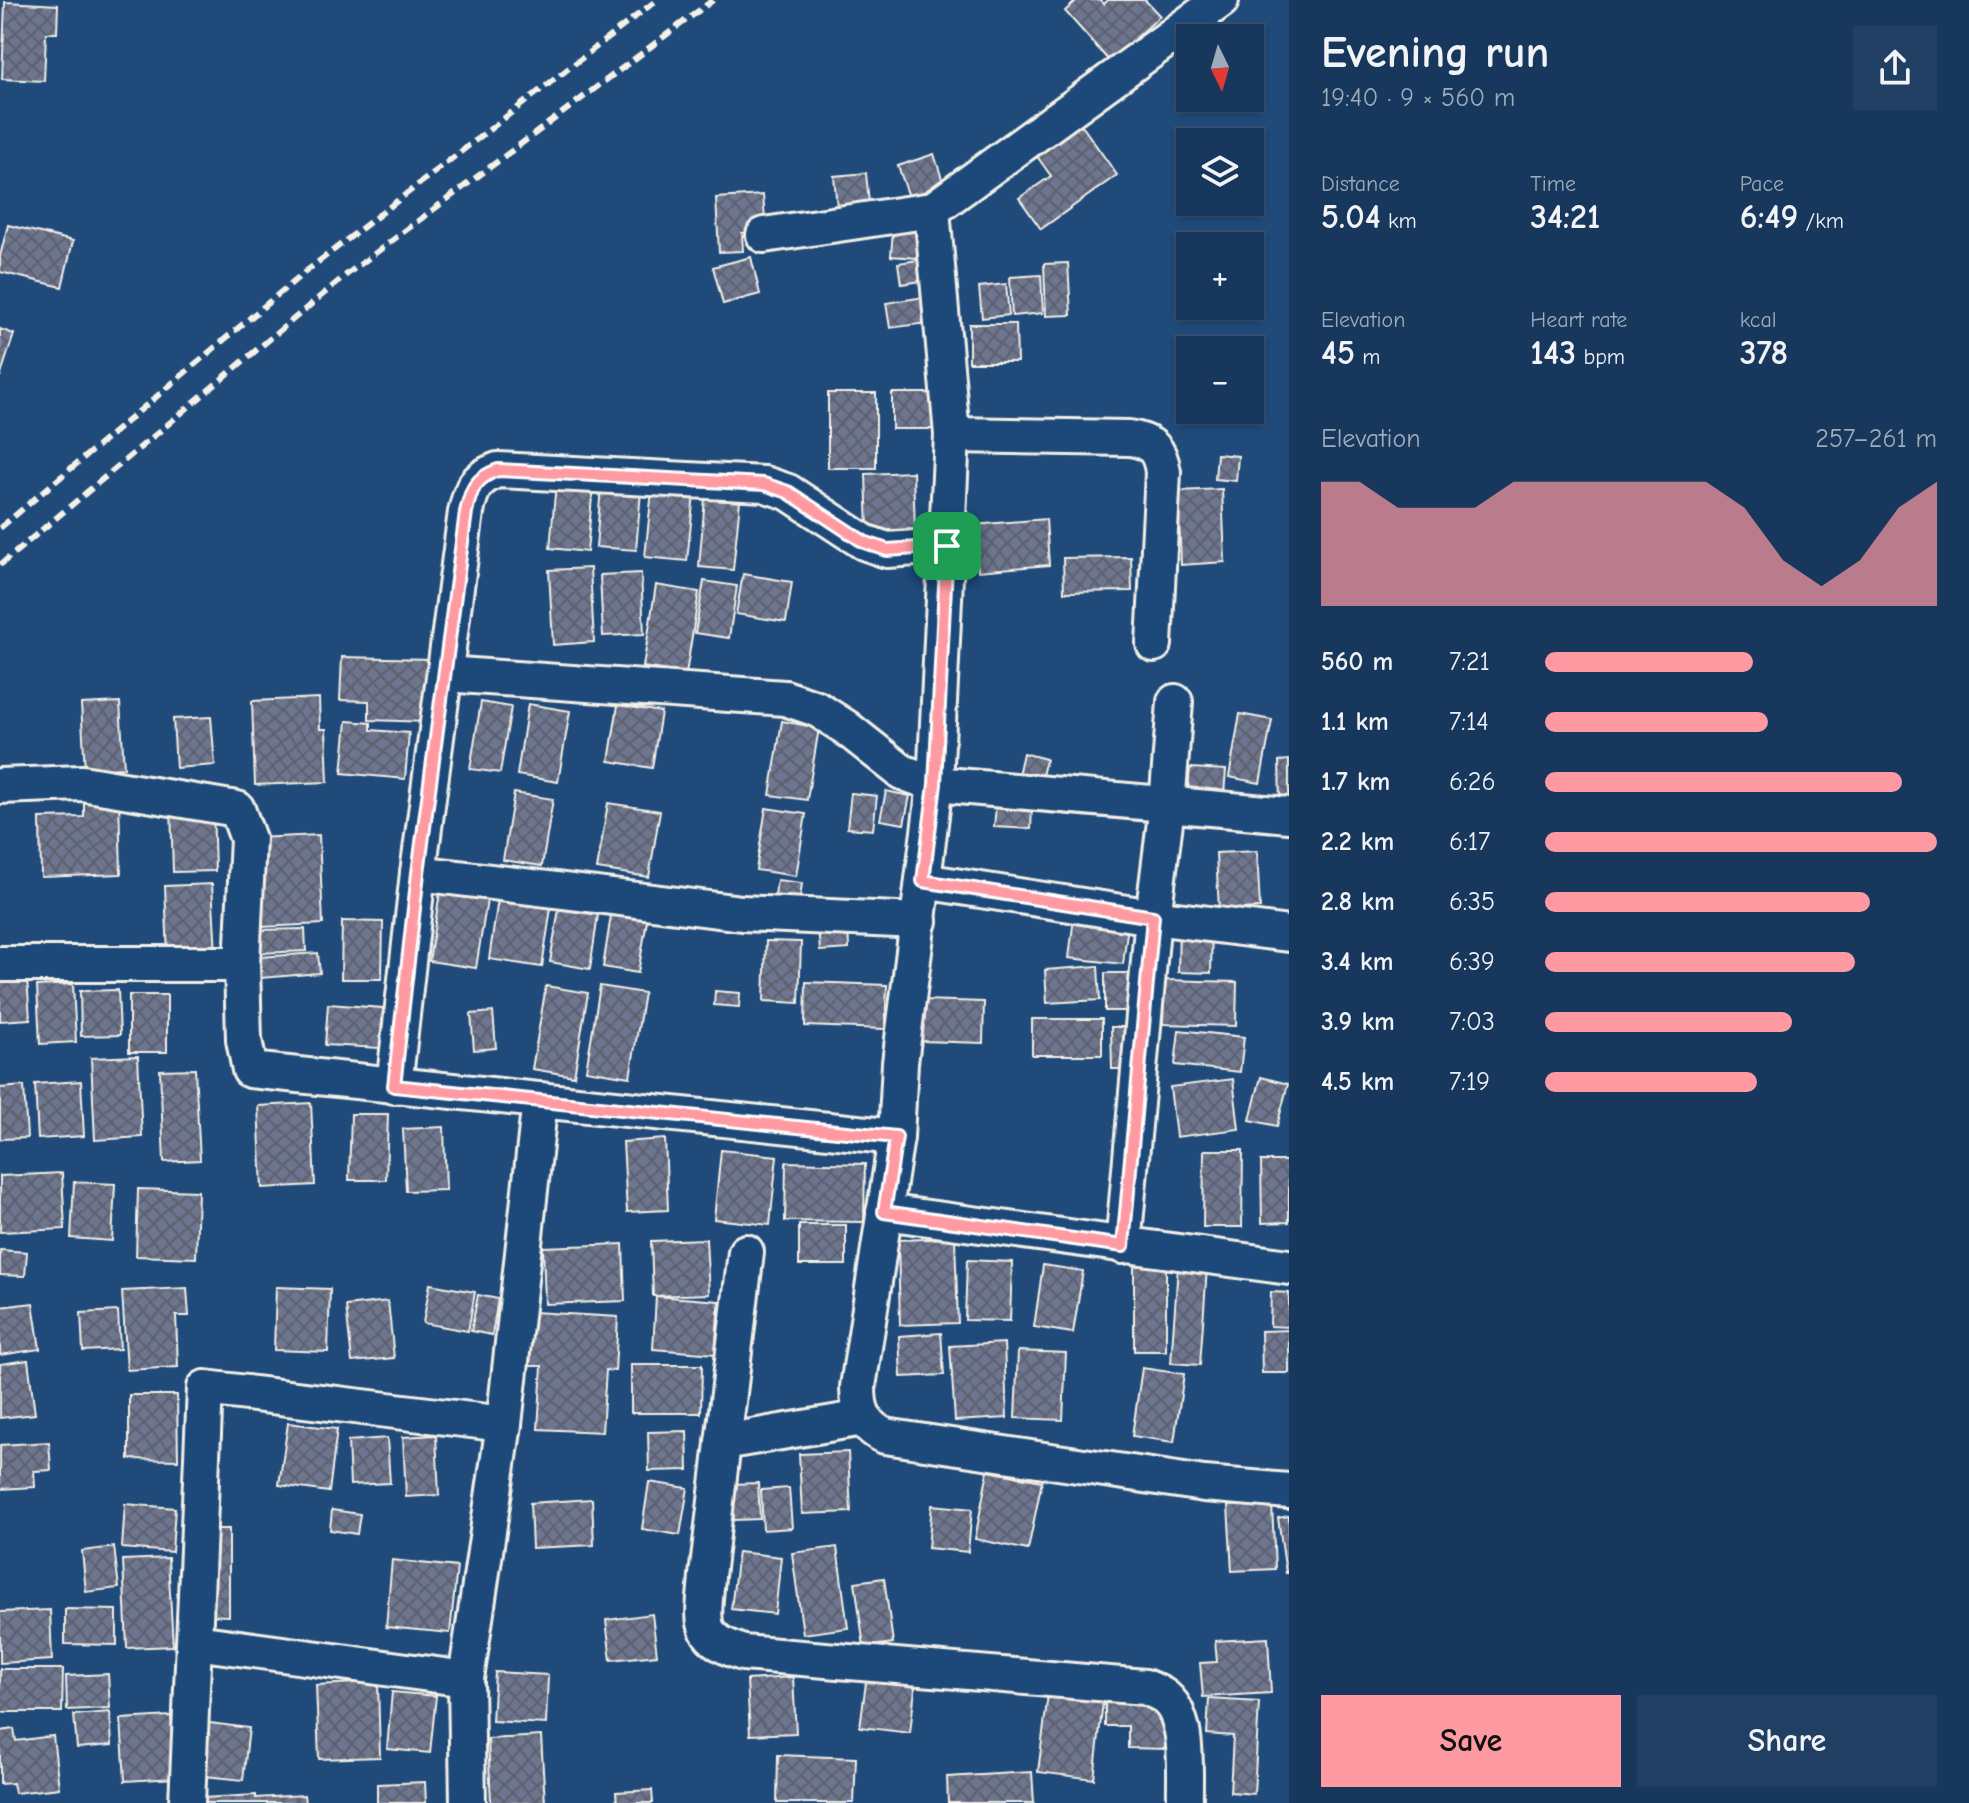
<!DOCTYPE html>
<meta charset="utf-8">
<style>
:root{--surface:#17385c;--page:#203f62;--text:#f1f3f6;--muted:#9eacbb;--line:#365272;--accent:#ff9aa2}
body{margin:0;font-family:"Comic Neue",sans-serif;background:var(--page);color:var(--text);height:100vh;display:flex;flex-direction:column;font-size:30px;white-space:nowrap}
*{box-sizing:border-box;margin:0}
p{font-size:26px;color:var(--muted)}
.icon{flex:none;width:44px;height:44px;fill:none;stroke:currentColor;stroke-width:2;stroke-linecap:round;stroke-linejoin:round}
.map{position:relative;flex:1;overflow:hidden}
.side{display:flex;flex-direction:column;background:var(--surface);width:680px}
.side>*{flex:none}
.needle{width:52px;rotate:175deg}
.tools{position:absolute;left:1176px;top:24px;display:grid;gap:16px}
.tools a{display:grid;place-items:center;width:88px;height:88px;border-radius:0px;background:var(--surface);box-shadow:0 2px 6px #0004,0 0 0 2px var(--line);font-size:40px}
.pin{position:absolute;display:grid;place-items:center;width:68px;height:68px;color:#fff;margin:-34px;border-radius:16px;box-shadow:0 4px 12px #0006}
.round{display:grid;place-items:center;flex:none;width:84px;height:84px;border-radius:0px;background:var(--page)}
.summary{display:flex;align-items:center;justify-content:space-between;height:136px;padding:0 32px}
h1{font-size:44px;font-weight:800;line-height:60px}
.figures{display:grid;grid-template-columns:repeat(3,1fr);gap:12px;height:136px;padding:8px 32px}
.figures div{display:grid;align-content:center}
.figures b{font-size:34px;font-weight:800}
.figures small{font-size:22px;font-weight:400}
.figures p{font-size:22px}
.chart{height:224px;padding:16px 32px}
.chart p{display:flex;justify-content:space-between}
.chart svg{width:100%;height:144px;margin-top:8px;fill:var(--accent);opacity:.7}
.button{display:flex;gap:16px;margin-top:auto;padding:16px 32px}
.button a{flex:1;height:92px;border-radius:0px;background:var(--accent);color:#111;font-size:32px;font-weight:800;line-height:92px;text-align:center}
.button a+a{background:var(--page);color:var(--text)}
ul{padding:0 32px;list-style:none;font-size:26px}
li{display:grid;grid-template-columns:128px 96px 1fr;align-items:center;height:60px}
li i{height:20px;border-radius:10px;background:var(--accent)}
main{display:flex;flex:1;min-height:0}
.map>svg:first-child{display:block}
.building{fill:url(#building-cross-hatch);stroke:#f4f1e8;stroke-width:2}
.lines{fill:none;stroke-linecap:round;stroke-linejoin:round}
.minor-casing{stroke:#f4f1e8;stroke-width:40}
.minor{stroke:#1f4a7a;stroke-width:34}
.rail{stroke:#f4f1e8;stroke-width:6;stroke-dasharray:12 6;stroke-linecap:butt}
.route-casing{stroke:#fff;stroke-width:16}
.route{stroke:#ff9aa2;stroke-width:10}
</style>
<main>
<div class="map">
<svg width="1289" height="1803" viewBox="0 0 1289 1803">
<defs>
<pattern id="building-cross-hatch" width="8" height="8" patternUnits="userSpaceOnUse" patternTransform="scale(2)"><rect width="8" height="8" fill="#6d758f"/><path d="M0 0l8 8M0 8l8-8" fill="none" stroke="#5d616e"/></pattern>
</defs>
<rect width="100%" height="100%" fill="#1f4a7a"/>
<filter id="ink" filterUnits="userSpaceOnUse"><feTurbulence type="fractalNoise" baseFrequency=".0125" numOctaves="2"/><feDisplacementMap in="SourceGraphic" scale="16" xChannelSelector="R" yChannelSelector="G"/><feConvolveMatrix kernelMatrix="1 2 1 2 8 2 1 2 1" color-interpolation-filters="sRGB"/></filter>
<g filter="url(#ink)">
<!-- building -->
<g class="building">
<path d="M 1077,0 L 1100,0 L 1104,4 L 1108,0 L 1145,0 L 1160,16 L 1110,62 L 1065,11 Z"/>
<path d="M 5,2 L 58,5 L 57,33 L 46,33 L 44,81 L 2,79 Z"/>
<path d="M 1078,120 L 1117,175 L 1041,229 L 1019,198 L 1051,176 L 1034,152 Z"/>
<path d="M 934,154 L 944,185 L 909,197 L 898,166 Z"/>
<path d="M 866,173 L 869,203 L 837,207 L 834,176 Z"/>
<path d="M 763,195 L 766,232 L 742,233 L 743,251 L 719,252 L 716,198 Z"/>
<path d="M 8,225 L 73,241 L 62,287 L 0,272 L 0,256 Z"/>
<path d="M 893,229 L 932,231 L 930,259 L 891,256 Z"/>
<path d="M 751,257 L 760,294 L 723,304 L 713,267 Z"/>
<path d="M 925,259 L 929,280 L 901,284 L 898,263 Z"/>
<path d="M 1068,263 L 1071,315 L 1046,316 L 1044,264 Z"/>
<path d="M 1041,275 L 1043,313 L 1012,316 L 1010,277 Z"/>
<path d="M 1006,284 L 1009,315 L 982,318 L 979,287 Z"/>
<path d="M 931,296 L 935,322 L 890,328 L 886,303 Z"/>
<path d="M 969,324 L 1016,324 L 1017,362 L 969,362 Z"/>
<path d="M 0,329 L 14,334 L 0,377 Z"/>
<rect x="828" y="393" width="48" height="75"/>
<path d="M 892,393 L 942,393 L 941,429 L 892,429 Z"/>
<path d="M 1217,454 L 1238,456 L 1236,481 L 1215,479 Z"/>
<path d="M 913,472 L 915,529 L 868,531 L 866,474 Z"/>
<path d="M 556,483 L 593,486 L 587,552 L 550,548 Z"/>
<path d="M 601,487 L 641,491 L 636,550 L 596,547 Z"/>
<path d="M 1222,489 L 1225,562 L 1181,565 L 1178,491 Z"/>
<path d="M 652,490 L 694,494 L 687,561 L 645,557 Z"/>
<path d="M 705,498 L 740,501 L 733,570 L 699,567 Z"/>
<path d="M 1046,519 L 1049,565 L 978,571 L 974,525 Z"/>
<path d="M 1131,557 L 1132,591 L 1064,592 L 1063,558 Z"/>
<path d="M 590,568 L 594,642 L 553,645 L 549,570 Z"/>
<path d="M 641,573 L 644,634 L 603,636 L 600,575 Z"/>
<path d="M 743,574 L 792,582 L 786,622 L 736,614 Z"/>
<path d="M 704,581 L 737,586 L 729,638 L 695,633 Z"/>
<path d="M 656,585 L 699,592 L 686,674 L 643,667 Z"/>
<path d="M 342,657 L 431,659 L 429,722 L 369,720 L 369,701 L 340,700 Z"/>
<path d="M 319,698 L 320,729 L 326,729 L 328,782 L 255,785 L 252,701 Z"/>
<path d="M 120,702 L 124,768 L 85,770 L 81,704 Z"/>
<path d="M 481,702 L 511,707 L 500,773 L 470,769 Z"/>
<path d="M 528,704 L 570,711 L 558,782 L 517,775 Z"/>
<path d="M 618,705 L 661,712 L 652,768 L 609,761 Z"/>
<path d="M 1240,714 L 1272,720 L 1260,783 L 1229,777 Z"/>
<path d="M 211,717 L 215,765 L 176,768 L 173,719 Z"/>
<path d="M 347,721 L 371,723 L 371,730 L 409,733 L 405,779 L 342,773 Z"/>
<path d="M 782,721 L 819,728 L 807,800 L 770,795 Z"/>
<path d="M 1023,753 L 1046,759 L 1041,780 L 1018,775 Z"/>
<path d="M 1289,760 L 1289,804 L 1280,804 L 1279,761 Z"/>
<path d="M 1190,768 L 1226,770 L 1224,795 L 1188,792 Z"/>
<path d="M 886,791 L 910,796 L 904,824 L 880,820 Z"/>
<path d="M 514,793 L 553,799 L 542,866 L 503,860 Z"/>
<path d="M 851,793 L 877,796 L 873,830 L 847,828 Z"/>
<path d="M 119,797 L 121,874 L 41,877 L 40,818 L 84,817 L 84,798 Z"/>
<path d="M 608,803 L 660,811 L 649,877 L 597,869 Z"/>
<path d="M 213,806 L 215,871 L 173,872 L 171,807 Z"/>
<path d="M 996,806 L 1032,807 L 1031,829 L 994,827 Z"/>
<path d="M 766,808 L 806,814 L 796,876 L 756,870 Z"/>
<path d="M 319,835 L 323,924 L 260,927 L 256,838 Z"/>
<path d="M 1257,851 L 1260,908 L 1219,910 L 1216,853 Z"/>
<path d="M 777,880 L 802,883 L 800,899 L 775,896 Z"/>
<path d="M 212,884 L 216,954 L 168,956 L 165,886 Z"/>
<path d="M 440,892 L 487,900 L 476,968 L 429,961 Z"/>
<path d="M 498,899 L 551,908 L 542,967 L 489,959 Z"/>
<path d="M 559,909 L 598,915 L 590,969 L 550,962 Z"/>
<path d="M 612,909 L 648,915 L 638,973 L 603,967 Z"/>
<path d="M 1074,917 L 1128,924 L 1123,964 L 1069,958 Z"/>
<path d="M 342,921 L 383,922 L 382,979 L 341,979 Z"/>
<path d="M 848,924 L 849,949 L 820,951 L 818,926 Z"/>
<path d="M 1179,924 L 1212,925 L 1211,973 L 1178,972 Z"/>
<path d="M 305,929 L 306,951 L 259,953 L 258,930 Z"/>
<path d="M 766,941 L 801,942 L 799,1003 L 764,1001 Z"/>
<path d="M 318,953 L 320,973 L 261,978 L 260,957 Z"/>
<path d="M 1098,966 L 1100,1000 L 1047,1003 L 1045,970 Z"/>
<path d="M 1105,973 L 1131,973 L 1130,1011 L 1105,1011 Z"/>
<path d="M 27,978 L 30,1019 L 0,1021 L 0,980 Z"/>
<path d="M 1164,980 L 1237,982 L 1236,1026 L 1163,1024 Z"/>
<path d="M 806,982 L 887,985 L 885,1029 L 805,1026 Z"/>
<path d="M 73,984 L 76,1042 L 40,1044 L 37,986 Z"/>
<path d="M 546,986 L 588,993 L 574,1076 L 532,1069 Z"/>
<path d="M 600,986 L 644,993 L 630,1077 L 586,1070 Z"/>
<path d="M 118,990 L 120,1035 L 81,1036 L 80,991 Z"/>
<path d="M 715,991 L 740,993 L 739,1007 L 714,1005 Z"/>
<rect x="129" y="995" width="38" height="57"/>
<path d="M 922,1000 L 984,1002 L 983,1043 L 921,1041 Z"/>
<path d="M 328,1004 L 383,1008 L 380,1048 L 325,1045 Z"/>
<path d="M 493,1012 L 496,1048 L 474,1050 L 471,1014 Z"/>
<rect x="1032" y="1019" width="70" height="36"/>
<path d="M 1111,1027 L 1135,1027 L 1136,1069 L 1112,1069 Z"/>
<path d="M 1179,1030 L 1244,1037 L 1240,1072 L 1175,1065 Z"/>
<path d="M 138,1056 L 142,1137 L 95,1140 L 91,1058 Z"/>
<path d="M 195,1069 L 200,1160 L 164,1162 L 160,1070 Z"/>
<path d="M 1261,1077 L 1288,1084 L 1277,1126 L 1250,1120 Z"/>
<path d="M 1233,1079 L 1239,1129 L 1176,1137 L 1170,1087 Z"/>
<path d="M 81,1081 L 84,1136 L 38,1139 L 35,1084 Z"/>
<path d="M 24,1086 L 27,1138 L 0,1139 L 0,1088 Z"/>
<path d="M 311,1103 L 315,1185 L 262,1188 L 258,1106 Z"/>
<path d="M 351,1114 L 388,1114 L 386,1180 L 349,1180 Z"/>
<path d="M 444,1127 L 446,1190 L 406,1191 L 403,1129 Z"/>
<path d="M 665,1139 L 668,1210 L 627,1212 L 623,1142 Z"/>
<path d="M 721,1150 L 777,1156 L 770,1225 L 714,1219 Z"/>
<path d="M 1204,1150 L 1243,1150 L 1242,1227 L 1203,1227 Z"/>
<path d="M 1261,1161 L 1289,1161 L 1289,1222 L 1262,1223 Z"/>
<path d="M 786,1162 L 865,1164 L 864,1222 L 785,1221 Z"/>
<path d="M 62,1173 L 65,1229 L 0,1232 L 0,1176 Z"/>
<path d="M 74,1182 L 115,1184 L 112,1241 L 71,1238 Z"/>
<path d="M 138,1189 L 198,1191 L 196,1258 L 136,1256 Z"/>
<rect x="799" y="1225" width="47" height="40"/>
<path d="M 955,1238 L 958,1323 L 900,1325 L 898,1240 Z"/>
<path d="M 706,1239 L 709,1294 L 653,1296 L 651,1241 Z"/>
<path d="M 623,1244 L 625,1301 L 545,1304 L 543,1247 Z"/>
<path d="M 0,1250 L 27,1252 L 25,1276 L 0,1275 Z"/>
<path d="M 967,1260 L 1012,1262 L 1010,1321 L 965,1320 Z"/>
<path d="M 1043,1265 L 1083,1271 L 1073,1333 L 1034,1327 Z"/>
<rect x="1134" y="1266" width="32" height="85"/>
<path d="M 1178,1266 L 1207,1268 L 1200,1365 L 1171,1363 Z"/>
<path d="M 430,1284 L 475,1292 L 468,1331 L 423,1323 Z"/>
<path d="M 276,1287 L 330,1289 L 328,1352 L 274,1350 Z"/>
<path d="M 187,1288 L 189,1316 L 176,1316 L 178,1367 L 127,1370 L 122,1291 Z"/>
<path d="M 1271,1292 L 1289,1293 L 1289,1327 L 1270,1326 Z"/>
<path d="M 478,1295 L 498,1299 L 492,1335 L 471,1331 Z"/>
<path d="M 656,1296 L 719,1301 L 715,1354 L 653,1349 Z"/>
<path d="M 388,1301 L 394,1358 L 352,1362 L 346,1306 Z"/>
<path d="M 33,1303 L 40,1349 L 0,1355 L 0,1307 Z"/>
<path d="M 118,1311 L 120,1349 L 83,1351 L 81,1313 Z"/>
<path d="M 533,1312 L 618,1317 L 615,1371 L 606,1370 L 602,1432 L 538,1429 L 542,1366 L 530,1366 Z"/>
<path d="M 1289,1330 L 1289,1373 L 1262,1373 L 1261,1331 Z"/>
<path d="M 941,1333 L 944,1375 L 901,1377 L 899,1336 Z"/>
<path d="M 1004,1343 L 1007,1418 L 955,1421 L 950,1346 Z"/>
<path d="M 1018,1351 L 1066,1353 L 1063,1420 L 1015,1418 Z"/>
<path d="M 28,1360 L 35,1414 L 0,1418 L 0,1364 Z"/>
<path d="M 631,1365 L 702,1365 L 701,1413 L 631,1413 Z"/>
<path d="M 1142,1368 L 1184,1374 L 1174,1442 L 1132,1436 Z"/>
<path d="M 129,1395 L 177,1395 L 178,1460 L 129,1459 Z"/>
<path d="M 288,1423 L 337,1429 L 329,1492 L 279,1485 Z"/>
<path d="M 687,1431 L 688,1470 L 649,1471 L 648,1432 Z"/>
<path d="M 436,1435 L 439,1495 L 406,1497 L 403,1437 Z"/>
<path d="M 387,1438 L 390,1483 L 350,1485 L 348,1441 Z"/>
<path d="M 49,1442 L 51,1470 L 34,1471 L 35,1487 L 0,1489 L 0,1445 Z"/>
<path d="M 848,1452 L 851,1512 L 802,1514 L 799,1454 Z"/>
<path d="M 988,1471 L 1042,1481 L 1028,1550 L 975,1539 Z"/>
<path d="M 649,1482 L 688,1488 L 680,1535 L 642,1529 Z"/>
<path d="M 758,1483 L 760,1519 L 734,1520 L 732,1484 Z"/>
<path d="M 789,1488 L 792,1528 L 763,1530 L 761,1490 Z"/>
<path d="M 592,1499 L 594,1545 L 532,1548 L 530,1503 Z"/>
<path d="M 125,1504 L 175,1508 L 172,1552 L 122,1548 Z"/>
<path d="M 1272,1504 L 1275,1569 L 1232,1571 L 1228,1506 Z"/>
<path d="M 932,1505 L 972,1509 L 968,1552 L 928,1548 Z"/>
<path d="M 332,1510 L 360,1514 L 357,1534 L 330,1530 Z"/>
<path d="M 1289,1516 L 1289,1573 L 1286,1573 L 1278,1518 Z"/>
<path d="M 200,1529 L 229,1529 L 229,1616 L 199,1615 Z"/>
<path d="M 114,1547 L 119,1588 L 86,1592 L 82,1551 Z"/>
<path d="M 837,1547 L 848,1628 L 803,1634 L 792,1553 Z"/>
<path d="M 738,1552 L 781,1557 L 775,1614 L 731,1609 Z"/>
<path d="M 168,1558 L 173,1646 L 127,1648 L 123,1560 Z"/>
<path d="M 392,1560 L 457,1567 L 450,1633 L 386,1627 Z"/>
<path d="M 884,1578 L 893,1643 L 864,1647 L 855,1582 Z"/>
<path d="M 65,1609 L 117,1610 L 117,1645 L 65,1644 Z"/>
<path d="M 50,1610 L 52,1660 L 0,1663 L 0,1612 Z"/>
<path d="M 652,1614 L 657,1655 L 611,1660 L 606,1620 Z"/>
<path d="M 1268,1638 L 1271,1693 L 1203,1697 L 1200,1663 L 1217,1662 L 1215,1641 Z"/>
<path d="M 0,1669 L 63,1669 L 62,1712 L 0,1712 L 0,1724 Z"/>
<path d="M 495,1672 L 548,1675 L 546,1724 L 492,1721 Z"/>
<path d="M 108,1674 L 110,1708 L 67,1710 L 66,1676 Z"/>
<path d="M 867,1675 L 916,1680 L 910,1733 L 860,1727 Z"/>
<path d="M 793,1677 L 796,1733 L 750,1735 L 747,1680 Z"/>
<path d="M 378,1682 L 380,1757 L 319,1759 L 316,1685 Z"/>
<path d="M 1049,1686 L 1104,1693 L 1094,1779 L 1038,1772 Z"/>
<path d="M 392,1692 L 436,1696 L 430,1753 L 387,1749 Z"/>
<path d="M 1209,1699 L 1259,1702 L 1254,1794 L 1230,1792 L 1233,1736 L 1207,1734 Z"/>
<path d="M 1105,1700 L 1168,1700 L 1167,1749 L 1128,1748 L 1128,1726 L 1105,1726 Z"/>
<path d="M 110,1712 L 112,1745 L 77,1748 L 74,1715 Z"/>
<path d="M 171,1716 L 175,1778 L 125,1781 L 121,1719 Z"/>
<path d="M 202,1722 L 249,1728 L 243,1780 L 195,1775 Z"/>
<path d="M 14,1729 L 16,1741 L 53,1736 L 59,1788 L 15,1793 L 13,1783 L 0,1784 L 0,1731 Z"/>
<path d="M 541,1736 L 545,1803 L 491,1803 L 488,1739 Z"/>
<path d="M 778,1755 L 856,1758 L 854,1803 L 777,1803 Z"/>
<path d="M 1032,1772 L 1034,1803 L 948,1803 L 947,1777 Z"/>
<path d="M 425,1782 L 426,1803 L 377,1803 L 377,1784 Z"/>
<path d="M 652,1790 L 653,1803 L 617,1803 L 616,1792 Z"/>
<path d="M 256,1795 L 256,1798 L 304,1795 L 305,1803 L 204,1803 L 203,1798 Z"/>
</g>
<g class="lines">
<!-- minor casing -->
<g class="minor-casing">
<g id="minor">
<path d="M 932,210 L 1221,0"/>
<path d="M 764,235 L 932,210 L 952,435 L 935,784 L 900,1063 L 896,1137 L 858,1387 C 858,1410 863,1426 885,1436 L 1204,1484 L 1289,1491"/>
<path d="M 952,435 L 1129,438 C 1152,441 1160,450 1163,472 L 1154,644"/>
<path d="M 445,674 L 785,698 L 817,709 L 845,727 L 902,772 L 935,784 L 1289,815"/>
<path d="M 0,786 L 82,783 L 237,809 L 248,839 L 242,964 L 244,1040 L 250,1070 L 896,1137"/>
<path d="M 418,873 L 742,913 L 919,921"/>
<path d="M 923,881 L 1153,917 L 1289,934"/>
<path d="M 0,964 L 242,964"/>
<path d="M 394,1086 L 418,873 L 466,512 C 471,489 475,478 498,470 L 764,484 L 788,492 L 864,542 L 887,550 L 947,546"/>
<path d="M 884,1212 L 1289,1267"/>
<path d="M 1123,1246 L 1153,917 L 1167,806 L 1175,702"/>
<path d="M 746,1252 L 707,1576 C 704,1620 694,1637 743,1653 L 1145,1687 C 1150,1689 1157,1692 1162,1695 C 1191,1714 1184,1773 1185,1803"/>
<path d="M 723,1442 L 863,1418"/>
<path d="M 195,1642 L 466,1679"/>
<path d="M 187,1803 L 205,1388 L 504,1424"/>
<path d="M 468,1803 L 466,1679 L 504,1424 L 540,1100"/>
</g>
</g>
<!-- minor -->
<use href="#minor" class="minor"/>
<!-- rail -->
<g class="rail">
<path d="M 0,528 L 300,276 L 657,0"/>
<path d="M 0,565 L 346,275 L 713,0"/>
</g>
</g>
</g>
<g class="lines" filter="url(#ink)">
<!-- route casing -->
<g class="route-casing">
<path id="route" d="M 498,470 L 764,484 L 788,492 L 864,542 L 887,550 L 947,546 L 935,784 L 923,881 L 1153,917 L 1123,1246 L 884,1212 L 896,1137 L 394,1086 L 418,873 L 466,512 C 471,489 475,478 498,470 Z"/>
</g>
<!-- route -->
<use href="#route" class="route"/>
</g>
</svg>
<div class="tools">
<a><svg class="needle" viewBox="-14 -14 28 28"><path d="M0-13l5 13h-10z" fill="#e53935"/><path d="M0 13l5-13h-10z" fill="#9eacbb"/></svg></a>
<a><svg class="icon" aria-label="layers" viewBox="0 0 24 24"><path d="M12 4l9 5-9 5-9-5zM3 14l9 5 9-5"/></svg></a>
<a>+</a>
<a>−</a>
</div>
<div class="pin" style="left:947px;top:546px;background:#1e9e55"><svg class="icon" aria-label="arrive" viewBox="0 0 24 24"><path d="M6 21V4h12l-3 4 3 4H6"/></svg></div>
</div>
<section class="side">
<div class="summary"><div><h1>Evening run</h1><p>19:40 · 9 × 560 m</p></div><a class="round"><svg class="icon" aria-label="share" viewBox="0 0 24 24"><path d="M12 15V3M7 8l5-5 5 5M5 13v7h14v-7"/></svg></a></div>
<div class="figures">
<div><p>Distance</p><b>5.04<small> km</small></b></div>
<div><p>Time</p><b>34:21</b></div>
<div><p>Pace</p><b>6:49<small> /km</small></b></div>
</div>
<div class="figures">
<div><p>Elevation</p><b>45<small> m</small></b></div>
<div><p>Heart rate</p><b>143<small> bpm</small></b></div>
<div><p>kcal</p><b>378</b></div>
</div>
<div class="chart"><p><span>Elevation</span>257–261 m</p>
<svg viewBox="0 0 160 44" preserveAspectRatio="none"><path d="M0 44V6L10 6L20 14L30 14L40 14L50 6L60 6L70 6L80 6L90 6L100 6L110 14L120 30L130 38L140 30L150 14L160 6V44z"/></svg>
</div>
<ul>
<li><b>560 m</b>7:21<i style="width:53%"></i></li>
<li><b>1.1 km</b>7:14<i style="width:57%"></i></li>
<li><b>1.7 km</b>6:26<i style="width:91%"></i></li>
<li><b>2.2 km</b>6:17<i style="width:100%"></i></li>
<li><b>2.8 km</b>6:35<i style="width:83%"></i></li>
<li><b>3.4 km</b>6:39<i style="width:79%"></i></li>
<li><b>3.9 km</b>7:03<i style="width:63%"></i></li>
<li><b>4.5 km</b>7:19<i style="width:54%"></i></li>
</ul>
<div class="button"><a>Save</a><a>Share</a></div>
</section>
</main>
